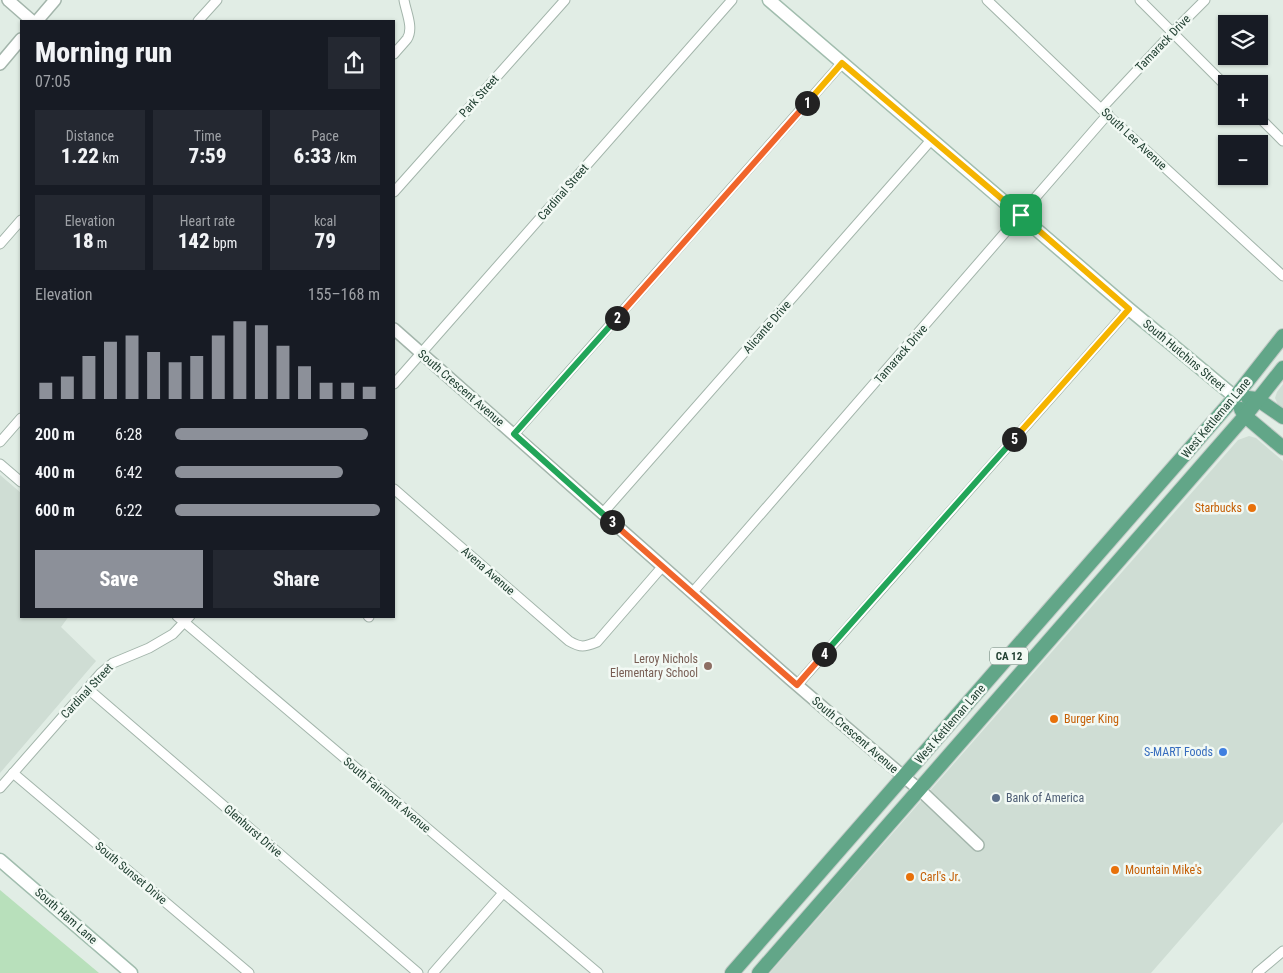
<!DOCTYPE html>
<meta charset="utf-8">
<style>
:root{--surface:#171b24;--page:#242831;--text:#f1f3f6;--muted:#9ea1a6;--accent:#8c9099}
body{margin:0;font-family:"Roboto Condensed",sans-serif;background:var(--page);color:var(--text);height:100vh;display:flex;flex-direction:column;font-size:19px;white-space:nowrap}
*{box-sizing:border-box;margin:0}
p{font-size:16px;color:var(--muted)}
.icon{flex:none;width:28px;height:28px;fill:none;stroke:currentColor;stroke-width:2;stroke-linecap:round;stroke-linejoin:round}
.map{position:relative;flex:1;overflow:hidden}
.drawer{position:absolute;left:20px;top:20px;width:375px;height:598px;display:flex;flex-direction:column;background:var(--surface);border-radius:0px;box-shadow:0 1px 4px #0004}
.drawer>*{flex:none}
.controls{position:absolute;left:1218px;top:15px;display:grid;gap:10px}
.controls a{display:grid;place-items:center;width:50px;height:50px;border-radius:0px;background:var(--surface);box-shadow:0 1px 4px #0004;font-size:25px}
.pin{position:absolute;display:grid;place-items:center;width:42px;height:42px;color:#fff;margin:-21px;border-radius:10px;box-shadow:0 2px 8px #0006}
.km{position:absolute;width:25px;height:25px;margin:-12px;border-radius:50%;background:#222;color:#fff;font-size:14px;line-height:25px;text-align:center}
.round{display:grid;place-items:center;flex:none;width:52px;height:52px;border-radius:0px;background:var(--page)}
.overview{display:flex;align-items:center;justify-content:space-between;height:85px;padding:0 15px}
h1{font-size:28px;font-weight:800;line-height:38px}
.figures{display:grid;grid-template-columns:repeat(3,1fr);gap:8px;height:85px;padding:5px 15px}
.figures div{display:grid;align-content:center;border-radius:0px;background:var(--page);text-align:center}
.figures b{font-size:21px;font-weight:800}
.figures small{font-size:14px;font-weight:400}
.figures p{font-size:14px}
.chart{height:140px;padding:10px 15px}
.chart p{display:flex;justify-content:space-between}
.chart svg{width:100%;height:90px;margin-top:5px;stroke:var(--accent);stroke-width:6}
.primary-button{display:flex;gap:10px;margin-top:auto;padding:10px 15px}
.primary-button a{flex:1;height:58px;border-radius:0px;background:var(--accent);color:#fff;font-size:20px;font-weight:800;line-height:58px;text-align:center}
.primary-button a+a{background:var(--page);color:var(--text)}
ul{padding:0 15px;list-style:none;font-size:16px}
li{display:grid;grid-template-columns:80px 60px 1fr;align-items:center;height:38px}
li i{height:12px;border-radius:6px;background:var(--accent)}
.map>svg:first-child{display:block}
.built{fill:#cfddd4}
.green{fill:#b8e0bb}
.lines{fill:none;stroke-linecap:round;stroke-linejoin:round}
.minor-casing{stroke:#a3b5ab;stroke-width:11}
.tertiary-casing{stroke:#a3b5ab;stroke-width:14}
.secondary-casing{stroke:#a1bdae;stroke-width:15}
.primary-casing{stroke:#c1c9c5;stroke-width:16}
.minor{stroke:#fff;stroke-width:9}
.tertiary{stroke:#fff;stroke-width:11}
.secondary{stroke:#fff;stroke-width:12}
.primary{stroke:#62a688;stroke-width:14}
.split-1-casing{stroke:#fff;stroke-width:10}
.split-2-casing{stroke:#fff;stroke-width:10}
.split-3-casing{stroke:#fff;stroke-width:10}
.split-4-casing{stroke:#fff;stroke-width:10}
.split-5-casing{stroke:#fff;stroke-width:10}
.split-6-casing{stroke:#fff;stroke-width:10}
.split-1{stroke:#f5b400;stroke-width:6}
.split-2{stroke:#f0652b;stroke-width:6}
.split-3{stroke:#22a559;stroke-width:6}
.split-4{stroke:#f0652b;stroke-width:6}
.split-5{stroke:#22a559;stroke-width:6}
.split-6{stroke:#f5b400;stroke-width:6}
.food-dot{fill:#e8710a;stroke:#f2f9f4;stroke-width:2}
.education-dot{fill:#8d6e63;stroke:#f2f9f4;stroke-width:2}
.shop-dot{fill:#3f7fe0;stroke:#f2f9f4;stroke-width:2}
.service-dot{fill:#5c6f8a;stroke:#f2f9f4;stroke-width:2}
.labels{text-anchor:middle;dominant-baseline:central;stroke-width:5;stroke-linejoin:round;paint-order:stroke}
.shield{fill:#f2f9f4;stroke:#5f776c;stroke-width:1}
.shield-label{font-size:11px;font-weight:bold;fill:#203f31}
.street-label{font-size:12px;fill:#203f31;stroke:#f2f9f4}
.food-label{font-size:12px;fill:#c56008;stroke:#f2f9f4;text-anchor:start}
.education-label{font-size:12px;fill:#785e54;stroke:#f2f9f4;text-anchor:end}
.shop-label{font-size:12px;fill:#366cbe;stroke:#f2f9f4;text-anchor:end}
.service-label{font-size:12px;fill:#4e5e75;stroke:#f2f9f4;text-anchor:start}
</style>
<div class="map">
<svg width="1283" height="973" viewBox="0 0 1283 973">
<rect width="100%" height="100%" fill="#e1ede5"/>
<!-- built -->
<g class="built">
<path d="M 1283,384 L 1283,411 L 1280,409 L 1275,398 L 1277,392 Z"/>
<path d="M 1249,436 L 1256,438 L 1283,461 L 1283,822 L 1151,973 L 770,973 L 1238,440 Z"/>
<path d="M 0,475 L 21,493 L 21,616 L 69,616 L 61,627 L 96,661 L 0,773 Z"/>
</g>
<!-- green -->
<path class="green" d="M 0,890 L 99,973 L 0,973 Z"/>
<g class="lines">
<!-- minor casing -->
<g class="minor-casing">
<g id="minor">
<path d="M 987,0 L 1101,109 L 1283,276"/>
<path d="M 1140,0 L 1226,86"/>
<path d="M 198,21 L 217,0"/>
<path d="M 394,54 C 398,49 403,44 407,39 C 414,28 406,12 404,0"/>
<path d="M 1101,109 L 1172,33 L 1205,0"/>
<path d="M 1258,116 L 1283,141"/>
<path d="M 394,192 L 565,0"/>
<path d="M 0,244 L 21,220"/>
<path d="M 394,384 L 732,0"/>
<path d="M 514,434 L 842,63"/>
<path d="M 0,442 L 21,418"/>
<path d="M 0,464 L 21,482"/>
<path d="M 394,489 L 569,641 C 581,648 584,647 597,642 L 662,567"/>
<path d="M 602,514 L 932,139"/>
<path d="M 693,592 L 1108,114"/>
<path d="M 177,616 L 598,973"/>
<path d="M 368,616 L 369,617"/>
<path d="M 797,685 L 1129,309"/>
<path d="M 87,688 L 418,973"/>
<path d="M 13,773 L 249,973"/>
<path d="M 0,788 L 101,673 L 113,663 L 149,648 L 173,634 L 190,616"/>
<path d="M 433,973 L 503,893"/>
<path d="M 1257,973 L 1283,951"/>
</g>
</g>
<!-- tertiary casing -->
<g class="tertiary-casing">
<g id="tertiary">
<path d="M 8,0 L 32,21"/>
<path d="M 37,21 L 55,0"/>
<path d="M 0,64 L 21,39"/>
<path d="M 394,329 L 790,679 L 904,777 L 920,790 L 978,845"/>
</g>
</g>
<!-- secondary casing -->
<g class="secondary-casing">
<g id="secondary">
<path d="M 769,0 L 1129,309 L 1235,397"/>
<path d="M 0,860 L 131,973"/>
</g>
</g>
<!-- primary casing -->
<g class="primary-casing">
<g id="primary">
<path d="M 1248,398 L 1257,399 L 1283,417"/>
<path d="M 1241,409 L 1245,416 L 1283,448"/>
<path d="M 732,973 L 1235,397 L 1283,336"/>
<path d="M 759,973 L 1245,416 L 1283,368"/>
</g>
</g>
<!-- minor -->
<use href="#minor" class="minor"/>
<!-- tertiary -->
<use href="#tertiary" class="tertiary"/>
<!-- secondary -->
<use href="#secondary" class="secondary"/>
<!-- primary -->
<use href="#primary" class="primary"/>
</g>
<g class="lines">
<!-- split-1 casing -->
<g class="split-1-casing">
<path id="split-1" d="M 807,103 L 842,63 L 1021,215"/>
</g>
<!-- split-2 casing -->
<g class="split-2-casing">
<path id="split-2" d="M 617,318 L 807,103"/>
</g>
<!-- split-3 casing -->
<g class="split-3-casing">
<path id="split-3" d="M 612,522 L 514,434 L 617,318"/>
</g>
<!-- split-4 casing -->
<g class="split-4-casing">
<path id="split-4" d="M 612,522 L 797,685 L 824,654"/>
</g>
<!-- split-5 casing -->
<g class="split-5-casing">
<path id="split-5" d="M 824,654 L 1014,439"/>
</g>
<!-- split-6 casing -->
<g class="split-6-casing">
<path id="split-6" d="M 1014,439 L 1129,309 L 1021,215"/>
</g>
<!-- split-1 -->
<use href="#split-1" class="split-1"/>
<!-- split-2 -->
<use href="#split-2" class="split-2"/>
<!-- split-3 -->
<use href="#split-3" class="split-3"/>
<!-- split-4 -->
<use href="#split-4" class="split-4"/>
<!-- split-5 -->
<use href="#split-5" class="split-5"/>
<!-- split-6 -->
<use href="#split-6" class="split-6"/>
</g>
<!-- markers -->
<g class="food-dot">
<circle cx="1252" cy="508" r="5"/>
<circle cx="1054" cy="719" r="5"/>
<circle cx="1115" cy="870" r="5"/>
<circle cx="910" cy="877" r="5"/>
</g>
<circle class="education-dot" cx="708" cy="666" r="5"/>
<circle class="shop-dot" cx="1223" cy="752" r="5"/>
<circle class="service-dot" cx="996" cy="798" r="5"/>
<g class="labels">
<!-- shield labels -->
<rect class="shield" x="990" y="647.5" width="38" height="17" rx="4"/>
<g class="shield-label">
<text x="1009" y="656">CA 12</text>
</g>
<!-- street labels -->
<g class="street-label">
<text transform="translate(1163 43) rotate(-46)">Tamarack Drive</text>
<text transform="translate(479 96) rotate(-48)">Park Street</text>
<text transform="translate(1134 139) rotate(43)">South Lee Avenue</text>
<text transform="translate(563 192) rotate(-49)">Cardinal Street</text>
<text transform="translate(767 327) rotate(-49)">Alicante Drive</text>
<text transform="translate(901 354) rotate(-49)">Tamarack Drive</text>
<text transform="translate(1184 355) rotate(40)">South Hutchins Street</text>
<text transform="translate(461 388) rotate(41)">South Crescent Avenue</text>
<text transform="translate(1216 418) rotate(-50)">West Kettleman Lane</text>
<text transform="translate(488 571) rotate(41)">Avena Avenue</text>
<text transform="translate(87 691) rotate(-47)">Cardinal Street</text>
<text transform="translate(950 724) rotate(-49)">West Kettleman Lane</text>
<text transform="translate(855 735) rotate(41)">South Crescent Avenue</text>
<text transform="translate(387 795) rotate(40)">South Fairmont Avenue</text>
<text transform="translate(253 831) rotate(41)">Glenhurst Drive</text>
<text transform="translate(131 873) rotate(40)">South Sunset Drive</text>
<text transform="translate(66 916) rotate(41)">South Ham Lane</text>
</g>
<!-- food labels -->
<g class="food-label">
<text x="1242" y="508" text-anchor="end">Starbucks</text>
<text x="1064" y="719">Burger King</text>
<text x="1125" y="870">Mountain Mike's</text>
<text x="920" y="877">Carl's Jr.</text>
</g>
<!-- education labels -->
<g class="education-label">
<text x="698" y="659">Leroy Nichols<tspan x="698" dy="14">Elementary School</tspan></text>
</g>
<!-- shop labels -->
<g class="shop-label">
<text x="1213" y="752">S-MART Foods</text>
</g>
<!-- service labels -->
<g class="service-label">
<text x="1006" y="798">Bank of America</text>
</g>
</g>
</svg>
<div class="controls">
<a><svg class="icon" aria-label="layers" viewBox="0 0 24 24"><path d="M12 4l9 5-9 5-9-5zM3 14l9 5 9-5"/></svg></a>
<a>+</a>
<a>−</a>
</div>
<div class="pin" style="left:1021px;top:215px;background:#1e9e55"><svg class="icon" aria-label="arrive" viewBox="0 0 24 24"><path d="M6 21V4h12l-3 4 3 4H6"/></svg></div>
<b class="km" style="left:807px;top:103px">1</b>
<b class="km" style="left:617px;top:318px">2</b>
<b class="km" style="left:612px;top:522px">3</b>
<b class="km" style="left:824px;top:654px">4</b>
<b class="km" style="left:1014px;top:439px">5</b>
<section class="drawer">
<div class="overview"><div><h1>Morning run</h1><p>07:05</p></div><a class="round"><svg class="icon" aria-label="share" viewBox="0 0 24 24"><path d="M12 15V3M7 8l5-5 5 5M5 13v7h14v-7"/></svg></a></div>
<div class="figures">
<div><p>Distance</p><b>1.22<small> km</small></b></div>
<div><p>Time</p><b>7:59</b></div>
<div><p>Pace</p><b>6:33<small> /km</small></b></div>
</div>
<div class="figures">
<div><p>Elevation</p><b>18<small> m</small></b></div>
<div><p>Heart rate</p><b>142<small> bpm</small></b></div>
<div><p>kcal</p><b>79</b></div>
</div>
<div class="chart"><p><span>Elevation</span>155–168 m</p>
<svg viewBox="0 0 160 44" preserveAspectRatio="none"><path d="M5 44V36M15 44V33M25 44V23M35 44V16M45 44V13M55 44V21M65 44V26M75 44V23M85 44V13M95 44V6M105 44V8M115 44V18M125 44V28M135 44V36M145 44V36M155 44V38"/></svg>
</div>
<ul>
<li><b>200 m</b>6:28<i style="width:94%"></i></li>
<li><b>400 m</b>6:42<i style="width:82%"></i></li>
<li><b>600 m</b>6:22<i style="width:100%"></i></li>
</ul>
<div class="primary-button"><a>Save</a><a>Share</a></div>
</section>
</div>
